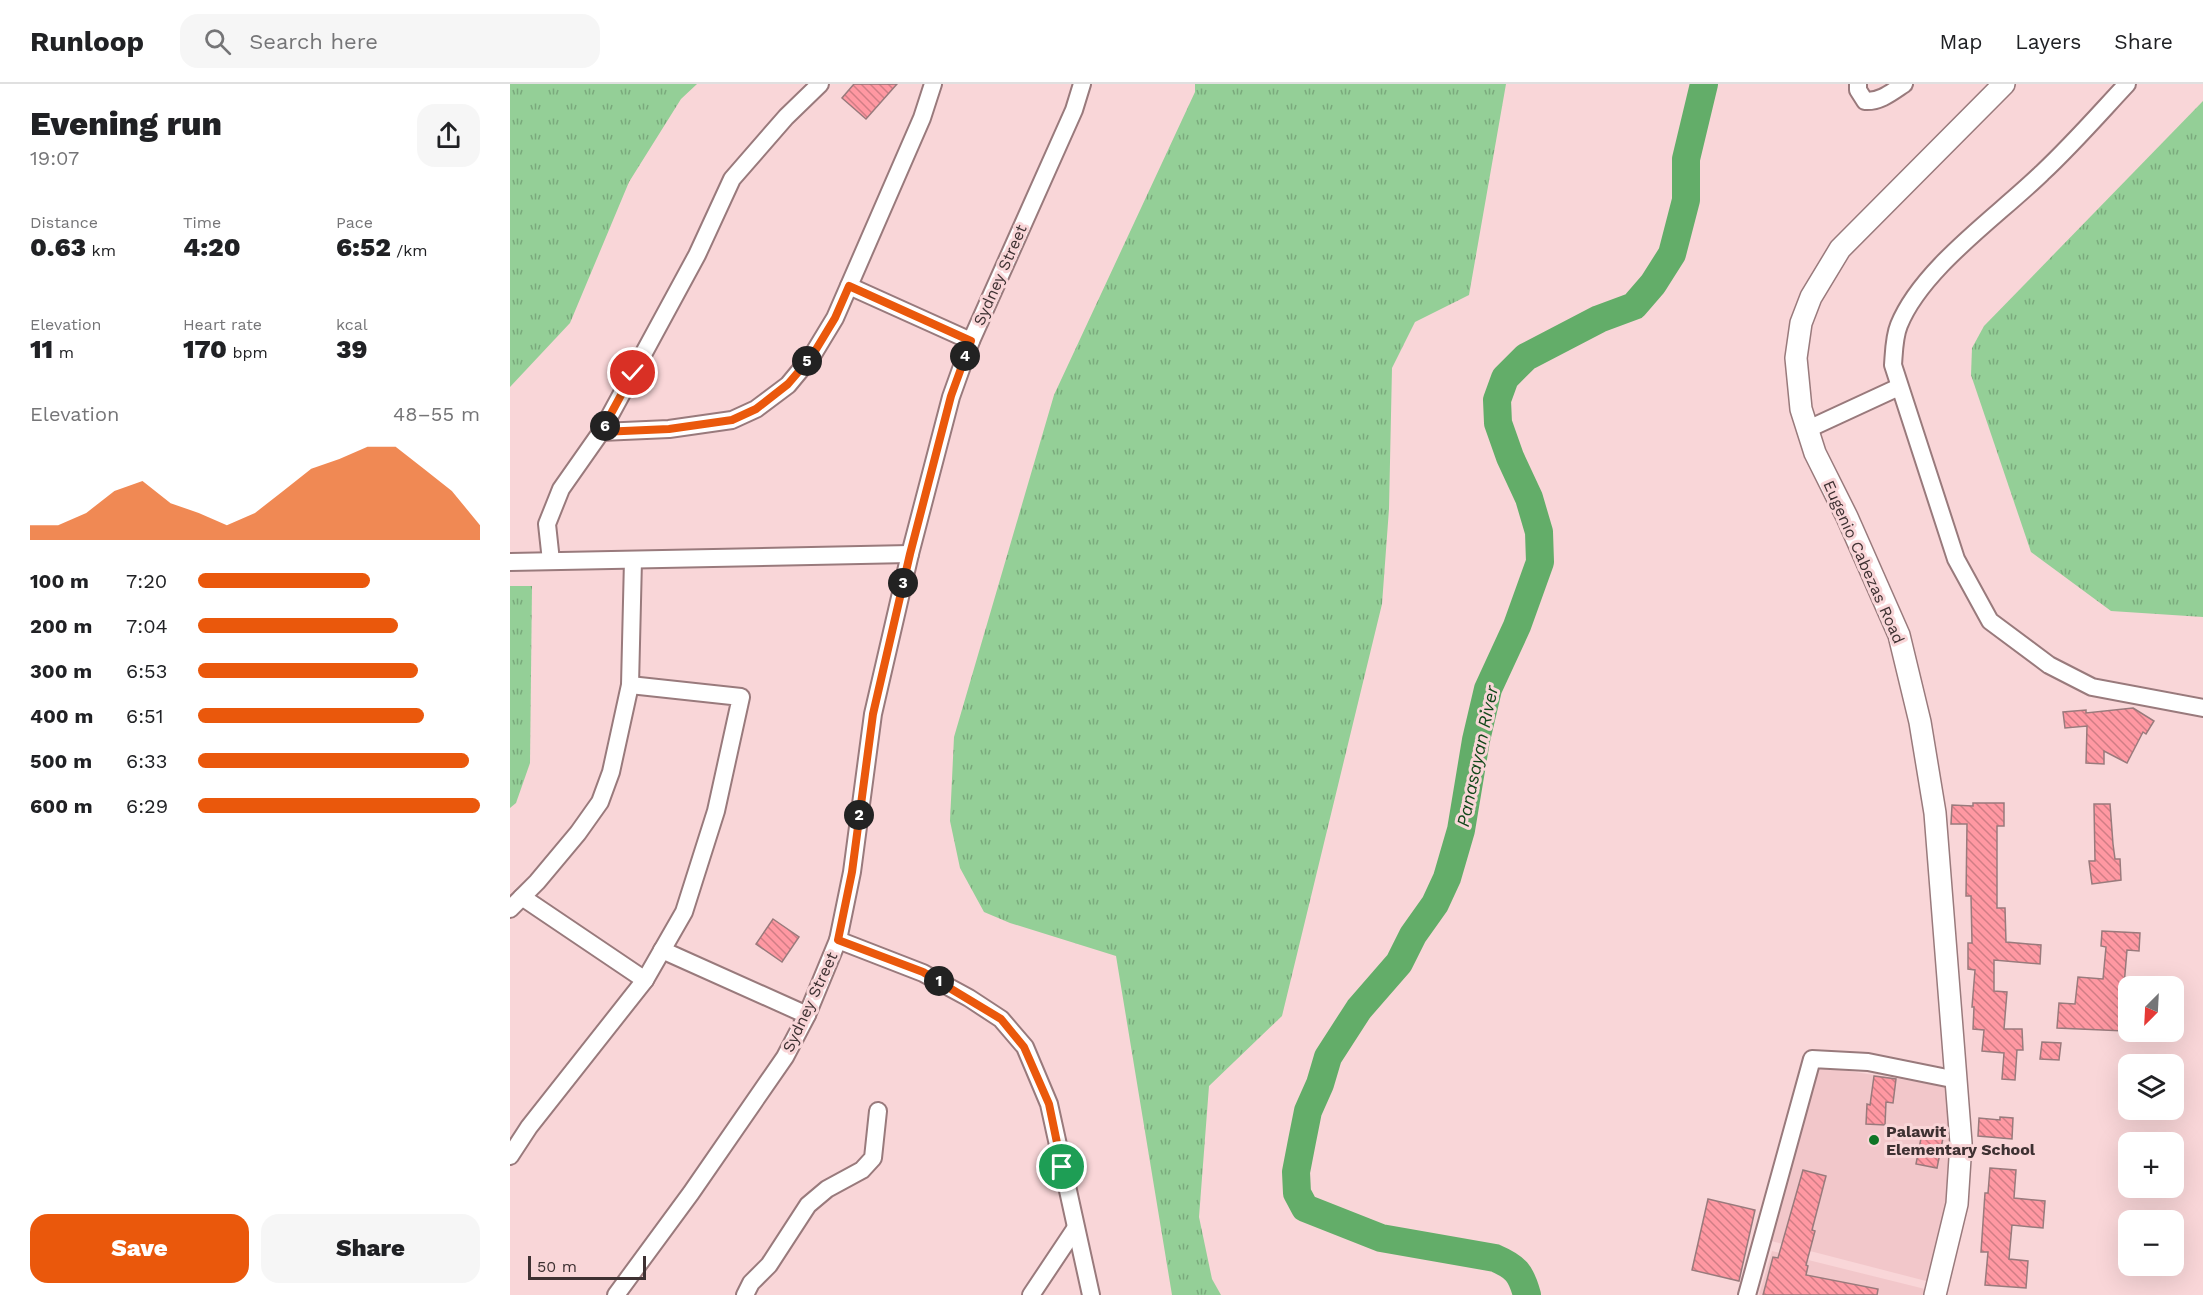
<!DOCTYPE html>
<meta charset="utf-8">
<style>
:root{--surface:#fff;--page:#f6f6f6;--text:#202124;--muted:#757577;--line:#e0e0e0;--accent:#ea580c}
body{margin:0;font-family:"Work Sans",sans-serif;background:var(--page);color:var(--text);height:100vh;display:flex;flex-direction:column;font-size:22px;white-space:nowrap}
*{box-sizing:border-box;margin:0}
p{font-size:20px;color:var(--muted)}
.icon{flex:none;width:33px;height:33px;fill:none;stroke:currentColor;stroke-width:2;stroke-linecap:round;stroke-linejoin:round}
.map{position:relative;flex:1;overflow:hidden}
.side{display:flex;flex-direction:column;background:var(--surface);width:510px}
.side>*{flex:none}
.needle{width:39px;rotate:204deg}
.controls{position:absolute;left:1608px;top:892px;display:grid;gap:12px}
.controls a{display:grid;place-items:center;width:66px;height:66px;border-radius:12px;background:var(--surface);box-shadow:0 6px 24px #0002;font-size:30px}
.scale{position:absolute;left:18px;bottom:15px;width:118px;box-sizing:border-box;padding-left:6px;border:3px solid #3e3132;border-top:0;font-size:16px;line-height:21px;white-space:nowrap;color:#3e3132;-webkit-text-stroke:4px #f9d6d8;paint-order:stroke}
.pin{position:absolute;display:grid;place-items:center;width:51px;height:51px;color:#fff;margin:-26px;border:3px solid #fff;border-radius:50%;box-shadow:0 2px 6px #0007}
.km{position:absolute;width:30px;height:30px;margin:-15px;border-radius:50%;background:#222;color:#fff;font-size:16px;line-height:30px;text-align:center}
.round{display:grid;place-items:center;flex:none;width:63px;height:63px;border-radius:18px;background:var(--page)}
.summary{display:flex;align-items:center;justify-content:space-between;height:102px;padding:0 30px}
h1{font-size:33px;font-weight:800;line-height:45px}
.metrics{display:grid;grid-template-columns:repeat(3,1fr);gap:9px;height:102px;padding:6px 30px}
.metrics div{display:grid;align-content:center}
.metrics b{font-size:26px;font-weight:800}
.metrics small{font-size:16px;font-weight:400}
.metrics p{font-size:16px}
.chart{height:168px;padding:12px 30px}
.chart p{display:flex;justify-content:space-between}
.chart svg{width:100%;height:108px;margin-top:6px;fill:var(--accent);opacity:.7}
.cta{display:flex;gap:12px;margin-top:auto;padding:12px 30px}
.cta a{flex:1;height:69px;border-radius:18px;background:var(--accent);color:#fff;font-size:24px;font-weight:800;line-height:69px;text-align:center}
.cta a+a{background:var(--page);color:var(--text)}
ul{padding:0 30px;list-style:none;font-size:20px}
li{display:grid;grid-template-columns:96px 72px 1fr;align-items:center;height:45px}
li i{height:15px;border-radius:8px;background:var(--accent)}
header{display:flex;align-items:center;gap:36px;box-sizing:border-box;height:84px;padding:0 30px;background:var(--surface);border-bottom:2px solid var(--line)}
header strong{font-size:28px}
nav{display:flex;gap:33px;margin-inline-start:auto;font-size:21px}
.search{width:420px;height:54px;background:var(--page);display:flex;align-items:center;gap:15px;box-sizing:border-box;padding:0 21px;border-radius:18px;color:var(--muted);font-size:22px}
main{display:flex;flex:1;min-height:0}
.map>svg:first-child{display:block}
.built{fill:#f2c7ca}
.grass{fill:url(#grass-tufts)}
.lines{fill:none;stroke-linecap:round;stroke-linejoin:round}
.river{stroke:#63ad69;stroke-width:28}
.building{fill:url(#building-back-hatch);stroke:#997a7c;stroke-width:1.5}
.minor-casing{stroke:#997a7c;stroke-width:20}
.tertiary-casing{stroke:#997a7c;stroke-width:24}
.minor{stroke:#fff;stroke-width:16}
.tertiary{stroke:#fff;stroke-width:21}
.route-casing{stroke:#fff;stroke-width:12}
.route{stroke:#ea580c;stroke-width:8}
.poi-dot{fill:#0f7425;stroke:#f9d6d8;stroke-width:2}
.labels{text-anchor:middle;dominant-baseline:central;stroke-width:6;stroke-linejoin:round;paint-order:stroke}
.street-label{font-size:16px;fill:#3e3132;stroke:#f9d6d8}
.poi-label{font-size:16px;font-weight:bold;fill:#3e3132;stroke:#f9d6d8;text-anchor:start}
.water-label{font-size:18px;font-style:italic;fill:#14491c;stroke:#f9d6d8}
</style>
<header>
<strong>Runloop</strong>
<div class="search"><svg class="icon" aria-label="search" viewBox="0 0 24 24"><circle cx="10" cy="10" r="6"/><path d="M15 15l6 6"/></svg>Search here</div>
<nav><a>Map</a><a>Layers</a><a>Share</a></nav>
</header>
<main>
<section class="side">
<div class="summary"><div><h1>Evening run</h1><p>19:07</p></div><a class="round"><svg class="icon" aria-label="share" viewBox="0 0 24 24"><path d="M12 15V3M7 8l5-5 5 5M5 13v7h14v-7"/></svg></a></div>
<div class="metrics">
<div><p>Distance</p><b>0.63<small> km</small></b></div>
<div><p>Time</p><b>4:20</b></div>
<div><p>Pace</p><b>6:52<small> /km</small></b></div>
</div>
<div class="metrics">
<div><p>Elevation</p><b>11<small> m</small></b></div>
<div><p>Heart rate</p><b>170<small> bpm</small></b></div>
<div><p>kcal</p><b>39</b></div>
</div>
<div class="chart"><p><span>Elevation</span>48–55 m</p>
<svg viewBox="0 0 160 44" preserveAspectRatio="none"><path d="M0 44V38L10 38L20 33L30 24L40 20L50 29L60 33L70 38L80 33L90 24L100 15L110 11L120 6L130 6L140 15L150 24L160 38V44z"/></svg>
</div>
<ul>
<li><b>100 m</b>7:20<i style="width:61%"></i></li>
<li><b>200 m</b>7:04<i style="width:71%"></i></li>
<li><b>300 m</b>6:53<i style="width:78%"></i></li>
<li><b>400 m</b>6:51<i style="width:80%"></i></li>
<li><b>500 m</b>6:33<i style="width:96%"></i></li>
<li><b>600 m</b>6:29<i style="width:100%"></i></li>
</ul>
<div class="cta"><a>Save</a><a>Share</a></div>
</section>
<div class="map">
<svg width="1693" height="1211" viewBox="0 0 1693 1211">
<defs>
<pattern id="grass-tufts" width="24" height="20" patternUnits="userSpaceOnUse" patternTransform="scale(1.5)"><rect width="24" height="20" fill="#94cf97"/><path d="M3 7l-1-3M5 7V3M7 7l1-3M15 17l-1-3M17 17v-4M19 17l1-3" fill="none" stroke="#7aa97c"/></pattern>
<pattern id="building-back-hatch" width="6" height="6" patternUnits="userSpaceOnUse" patternTransform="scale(1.5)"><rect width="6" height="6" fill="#ff98a2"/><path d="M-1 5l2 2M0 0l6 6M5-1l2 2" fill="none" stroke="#d07d85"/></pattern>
</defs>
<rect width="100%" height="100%" fill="#f9d6d8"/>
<!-- built -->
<g class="built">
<path d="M 1306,982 L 1442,1003 L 1441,1110 L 1420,1198 L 1261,1157 Z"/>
<path d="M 1262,1167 L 1419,1206 L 1418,1211 L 1249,1211 Z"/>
</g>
<!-- grass -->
<g class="grass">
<path d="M 0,0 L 187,0 L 171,15 L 119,98 L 60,239 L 0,303 Z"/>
<path d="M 685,0 L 996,0 L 959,211 L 905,238 L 882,284 L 879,425 L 872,520 L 772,932 L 699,1002 L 689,1133 L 702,1195 L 711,1211 L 662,1211 L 606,872 L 500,839 L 474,828 L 450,784 L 440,737 L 444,653 L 544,311 L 685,8 Z"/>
<path d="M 1693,17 L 1693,533 L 1601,527 L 1521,468 L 1461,291 L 1462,264 L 1474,242 Z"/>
<path d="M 0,502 L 22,502 L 20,679 L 6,719 L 0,724 Z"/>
</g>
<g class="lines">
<!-- river -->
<path class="river" d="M 1017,1211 C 1011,1189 1006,1183 985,1174 L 871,1154 L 795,1124 L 787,1109 L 786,1088 L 792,1057 L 798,1027 L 810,1000 L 818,973 L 849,925 L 889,879 L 903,851 L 925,820 L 937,794 L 951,746 L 966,656 L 978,605 L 1007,542 L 1030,478 L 1029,448 L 1019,414 L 1000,373 L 988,339 L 987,316 L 995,294 L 1016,273 L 1089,235 L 1124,222 L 1143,200 L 1162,170 L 1176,116 L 1176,75 L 1194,0"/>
</g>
<!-- building -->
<g class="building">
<path d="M 344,0 L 387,0 L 356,35 L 332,14 Z"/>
<path d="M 1623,624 L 1644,637 L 1636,650 L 1633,648 L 1617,679 L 1594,667 L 1594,680 L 1576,679 L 1577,642 L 1555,644 L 1553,628 L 1576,626 L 1576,629 Z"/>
<path d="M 1463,719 L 1494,719 L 1494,742 L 1487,742 L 1487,824 L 1495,824 L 1496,858 L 1531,861 L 1530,880 L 1484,876 L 1484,907 L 1497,908 L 1494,945 L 1512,945 L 1513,966 L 1507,966 L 1505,996 L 1492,995 L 1494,969 L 1472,967 L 1474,946 L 1463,945 L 1464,923 L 1462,923 L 1465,886 L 1458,885 L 1458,859 L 1462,859 L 1461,812 L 1456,812 L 1457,740 L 1441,740 L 1442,721 L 1463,722 Z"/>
<path d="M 1584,720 L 1600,720 L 1603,760 L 1605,775 L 1610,775 L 1611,796 L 1582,800 L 1579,777 L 1585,777 Z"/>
<path d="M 263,835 L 289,853 L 272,878 L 246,860 Z"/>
<path d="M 1592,847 L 1630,849 L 1629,867 L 1617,866 L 1612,925 L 1616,926 L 1615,947 L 1547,944 L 1549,919 L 1565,920 L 1568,893 L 1593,895 L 1596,863 L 1591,862 Z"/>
<path d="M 1532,958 L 1551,959 L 1549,976 L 1530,975 Z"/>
<path d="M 1364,992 L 1386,995 L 1383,1019 L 1376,1018 L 1375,1041 L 1356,1040 L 1357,1020 L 1360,1021 Z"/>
<path d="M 1490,1033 L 1503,1034 L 1502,1055 L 1468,1052 L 1469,1034 L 1490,1036 Z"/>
<path d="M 1413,1044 L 1434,1049 L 1427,1084 L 1406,1080 Z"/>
<path d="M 1480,1084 L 1506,1086 L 1504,1114 L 1535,1117 L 1533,1144 L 1502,1141 L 1499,1175 L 1518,1177 L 1516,1204 L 1475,1201 L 1478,1168 L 1471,1168 L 1475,1109 L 1478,1109 Z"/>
<path d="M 1293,1086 L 1316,1092 L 1302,1146 L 1305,1147 L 1296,1181 L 1298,1182 L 1296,1191 L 1368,1205 L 1367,1211 L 1253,1211 L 1263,1173 L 1268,1174 Z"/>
<path d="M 1198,1115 L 1245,1126 L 1229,1197 L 1182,1186 Z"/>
</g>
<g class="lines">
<!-- minor casing -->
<g class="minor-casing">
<g id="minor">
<path d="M 1348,0 L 1348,6 L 1355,17 C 1370,18 1382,8 1394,0"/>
<path d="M 1617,0 C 1589,30 1562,61 1532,89 C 1488,132 1412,184 1389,241 C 1384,253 1384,268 1383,281 L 1446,475 L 1480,537 L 1539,581 L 1582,603 L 1693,624"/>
<path d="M 339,202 L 461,257"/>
<path d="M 1296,346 L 1389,303"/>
<path d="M 91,348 L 159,345 L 222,336 L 246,325 L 278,301 L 302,272 L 325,234 L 412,34 L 423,0"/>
<path d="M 41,477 L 37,440 L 51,405 L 91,348 L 187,171 L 222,95 L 276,33 L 310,0"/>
<path d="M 0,478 L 400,470"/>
<path d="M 12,813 L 135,896"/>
<path d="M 0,825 L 27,798 L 68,749 L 90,718 L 101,688 L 120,601 L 123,476"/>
<path d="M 328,856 L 413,889 L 459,914 L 491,935 L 515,963 L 539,1020 L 581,1211"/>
<path d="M 152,866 L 297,931"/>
<path d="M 0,1072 L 19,1043 L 135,896 L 174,828 L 206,727 L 231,613 L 120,601"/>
<path d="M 106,1211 L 181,1109 L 275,973 L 297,931 L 328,856 L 342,788 L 363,630 L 400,470 L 441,313 L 461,257 L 564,26 L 572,0"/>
<path d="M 235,1211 L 241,1199 L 259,1181 L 298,1121 L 317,1105 L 352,1086 L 363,1074 L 368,1027"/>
<path d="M 521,1211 L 565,1145"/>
<path d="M 1237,1211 L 1302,975 L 1358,978 L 1447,996"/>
</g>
</g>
<!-- tertiary casing -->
<g class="tertiary-casing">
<path id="tertiary" d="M 1425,1211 L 1447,1120 L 1451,1059 L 1425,729 L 1410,638 L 1389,551 L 1337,433 L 1305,369 L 1291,325 L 1286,274 L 1291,239 L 1301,213 L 1330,165 L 1494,0"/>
</g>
<!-- minor -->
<use href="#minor" class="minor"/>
<!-- tertiary -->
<use href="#tertiary" class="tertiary"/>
</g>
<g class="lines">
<!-- route casing -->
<g class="route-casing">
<path id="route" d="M 123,289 L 91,348 L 159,345 L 222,336 L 246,325 L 278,300 L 302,272 L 325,234 L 339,202 L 461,257 L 441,312 L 400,470 L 363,630 L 342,788 L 328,856 L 413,888 L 491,935 L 514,963 L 539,1020 L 552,1083"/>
</g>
<!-- route -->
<use href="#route" class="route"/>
</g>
<!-- markers -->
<circle class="poi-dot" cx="1364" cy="1056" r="6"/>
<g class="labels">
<!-- street labels -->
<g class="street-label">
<text transform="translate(490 191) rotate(-66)">Sydney Street</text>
<text transform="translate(1354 478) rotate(66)">Eugenio Cabezas Road</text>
<text transform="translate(300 918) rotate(-65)">Sydney Street</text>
</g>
<!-- poi labels -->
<g class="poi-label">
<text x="1376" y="1047">Palawit<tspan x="1376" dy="18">Elementary School</tspan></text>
</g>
<!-- water labels -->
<g class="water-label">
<text transform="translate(967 672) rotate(-78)">Panasayan River</text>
</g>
</g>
</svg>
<div class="controls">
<a><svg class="needle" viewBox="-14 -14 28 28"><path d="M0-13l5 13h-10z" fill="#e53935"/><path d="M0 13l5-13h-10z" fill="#757577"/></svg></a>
<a><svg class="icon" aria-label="layers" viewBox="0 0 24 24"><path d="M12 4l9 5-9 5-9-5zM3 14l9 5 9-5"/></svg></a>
<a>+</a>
<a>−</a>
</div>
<div class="scale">50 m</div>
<div class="pin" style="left:552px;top:1083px;background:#1e9e55"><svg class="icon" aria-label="arrive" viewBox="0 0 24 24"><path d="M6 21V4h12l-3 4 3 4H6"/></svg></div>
<div class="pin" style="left:123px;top:289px;background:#d93025"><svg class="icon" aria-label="check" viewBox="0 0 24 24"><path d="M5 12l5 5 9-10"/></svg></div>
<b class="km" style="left:429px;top:897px">1</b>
<b class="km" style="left:349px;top:731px">2</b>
<b class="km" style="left:393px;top:499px">3</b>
<b class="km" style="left:455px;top:272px">4</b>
<b class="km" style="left:297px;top:277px">5</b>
<b class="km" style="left:95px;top:342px">6</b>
</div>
</main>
